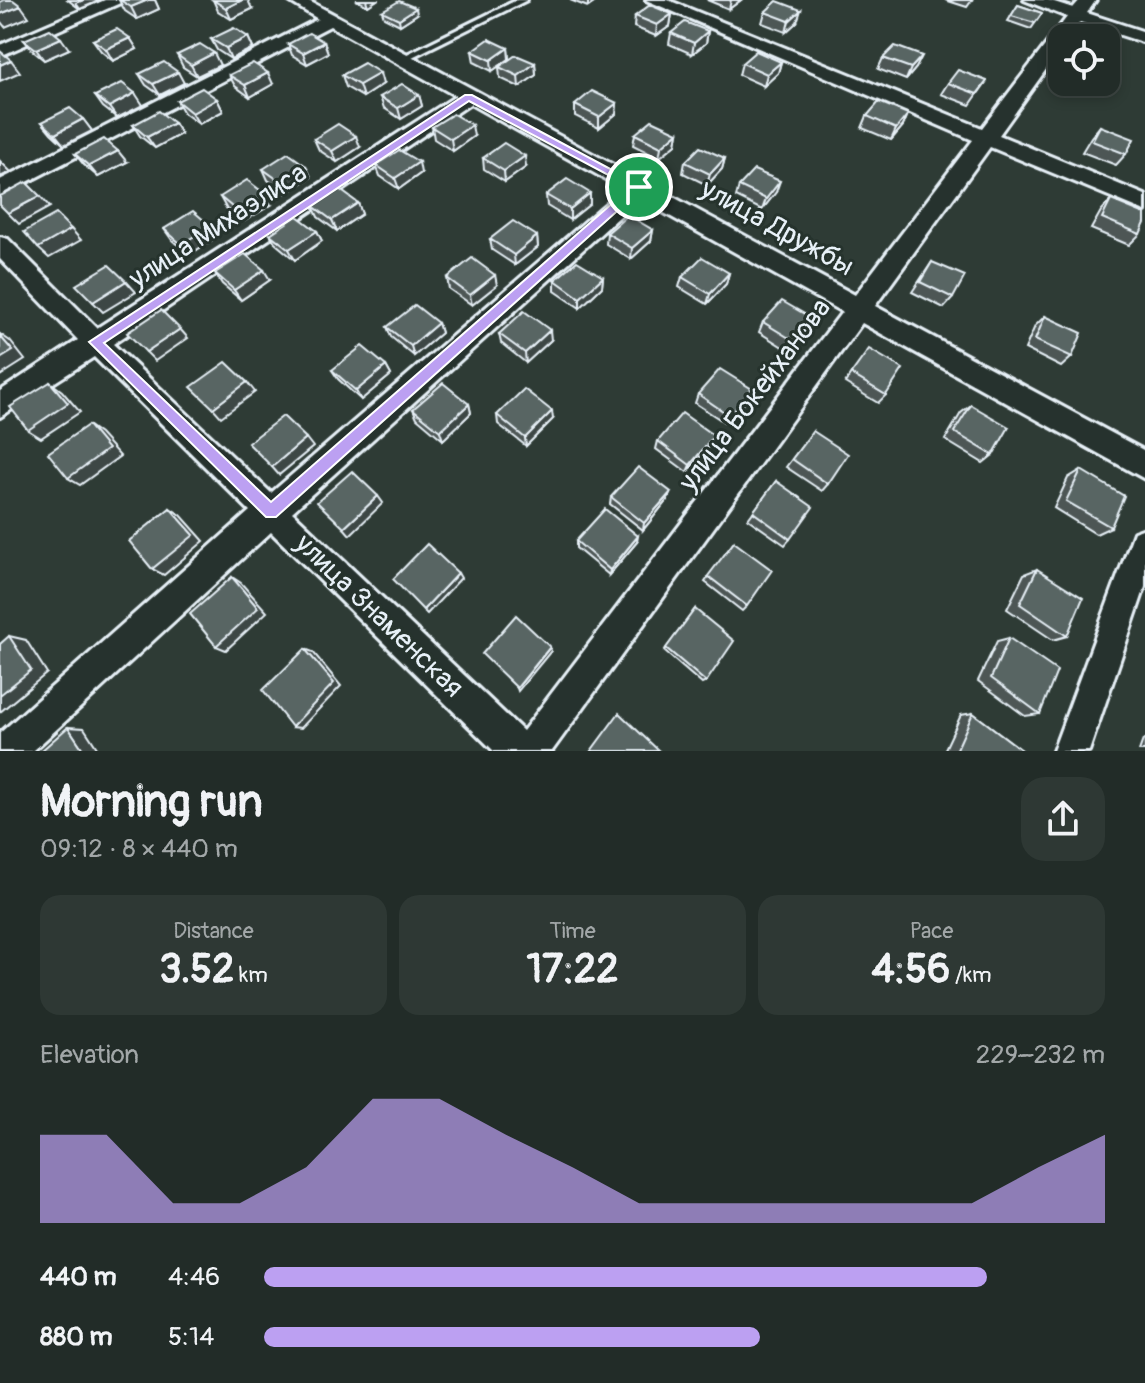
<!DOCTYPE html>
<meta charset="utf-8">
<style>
:root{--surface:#222c28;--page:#2e3834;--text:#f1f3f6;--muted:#a2a7a8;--line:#3f4845;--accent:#bca0f2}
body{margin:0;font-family:Pangolin,sans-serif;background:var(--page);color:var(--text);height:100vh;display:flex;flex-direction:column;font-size:30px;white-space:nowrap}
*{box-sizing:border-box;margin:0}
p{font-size:26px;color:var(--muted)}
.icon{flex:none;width:44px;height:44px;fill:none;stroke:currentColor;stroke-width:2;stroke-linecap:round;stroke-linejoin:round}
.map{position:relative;height:751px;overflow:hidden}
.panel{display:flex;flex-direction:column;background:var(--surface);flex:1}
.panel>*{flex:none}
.buttons{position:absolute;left:1048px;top:24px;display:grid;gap:16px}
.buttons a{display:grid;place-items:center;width:72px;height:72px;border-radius:16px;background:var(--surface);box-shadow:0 4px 12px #0003,0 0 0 2px var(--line);font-size:40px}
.pin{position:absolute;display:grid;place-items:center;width:68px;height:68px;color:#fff;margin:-34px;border:4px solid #fff;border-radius:50%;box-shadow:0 2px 8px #0007}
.round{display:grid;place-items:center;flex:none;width:84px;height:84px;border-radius:24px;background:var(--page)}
.headline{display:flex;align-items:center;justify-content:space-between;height:136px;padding:0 40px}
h1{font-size:44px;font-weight:800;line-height:60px}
.figures{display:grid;grid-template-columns:repeat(3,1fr);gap:12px;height:136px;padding:8px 40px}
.figures div{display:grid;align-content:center;border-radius:20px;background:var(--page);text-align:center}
.figures b{font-size:40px;font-weight:800}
.figures small{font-size:22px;font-weight:400}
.figures p{font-size:22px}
.chart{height:224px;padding:16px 40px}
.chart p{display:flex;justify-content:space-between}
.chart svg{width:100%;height:144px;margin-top:8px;fill:var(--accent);opacity:.7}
ul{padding:0 40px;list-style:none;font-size:26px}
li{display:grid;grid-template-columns:128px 96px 1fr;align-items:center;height:60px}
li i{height:20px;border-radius:10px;background:var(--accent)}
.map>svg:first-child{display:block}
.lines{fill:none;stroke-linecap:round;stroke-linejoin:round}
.service-casing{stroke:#e8f1f8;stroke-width:6}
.minor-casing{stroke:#e8f1f8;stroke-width:6}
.service{fill:#26332d;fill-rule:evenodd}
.minor{fill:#26332d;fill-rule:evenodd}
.wall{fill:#4d5755;stroke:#e8f1f8;stroke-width:2}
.shaded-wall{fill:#3e4745;stroke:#e8f1f8;stroke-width:2}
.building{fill:#596563;stroke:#e8f1f8;stroke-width:2}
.route{fill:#bca0f2;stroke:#fff;stroke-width:2;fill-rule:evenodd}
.labels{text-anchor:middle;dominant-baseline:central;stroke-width:6;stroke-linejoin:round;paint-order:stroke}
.street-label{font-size:28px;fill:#e8f1f8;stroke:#26332d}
</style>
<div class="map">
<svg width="1145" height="751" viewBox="0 0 1145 751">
<rect width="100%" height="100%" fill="#2e3b35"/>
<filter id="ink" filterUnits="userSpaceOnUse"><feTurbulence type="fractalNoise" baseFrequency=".0125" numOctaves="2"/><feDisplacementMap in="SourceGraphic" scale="16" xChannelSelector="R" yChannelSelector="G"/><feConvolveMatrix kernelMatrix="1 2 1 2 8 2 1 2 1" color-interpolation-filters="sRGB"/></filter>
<g filter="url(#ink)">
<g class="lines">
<!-- service casing -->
<g class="service-casing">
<path id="service" d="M 517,0 L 527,0 L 404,61 L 397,59 Z"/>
</g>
<!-- minor casing -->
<g class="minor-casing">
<g id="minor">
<path d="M 105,0 L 127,0 L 0,56 L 0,45 Z"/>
<path d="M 287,0 L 307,0 L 855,295 L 973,140 L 646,0 L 668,0 L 982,128 L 1067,17 L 1024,0 L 1048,0 L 1073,8 L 1080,0 L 1096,0 L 1087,13 L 1145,32 L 1145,43 L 1080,22 L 1069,38 L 1062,38 L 1062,47 L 999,135 L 1145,195 L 1145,211 L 990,147 L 875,306 L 1145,451 L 1145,479 L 862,323 L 552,751 L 494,751 L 271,532 L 33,751 L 0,751 L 0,733 L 250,511 L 94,357 L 0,417 L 0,391 L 78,340 L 0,259 L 0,237 L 8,239 L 97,328 L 456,96 L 330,26 L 0,196 L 0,180 L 318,19 ZM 470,104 L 623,189 L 271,493 L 113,344 ZM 639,199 L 842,312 L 523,731 L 292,512 Z"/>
<path d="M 1145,528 L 1145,587 L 1089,751 L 1053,751 L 1130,543 L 1134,532 Z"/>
</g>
</g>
<!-- service -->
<use href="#service" class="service"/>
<!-- minor -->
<use href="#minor" class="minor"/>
</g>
<!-- wall -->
<g class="wall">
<path d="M 68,0 L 101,0 L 80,9 Z"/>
<path d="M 119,0 L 155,0 L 159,9 L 137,19 L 125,11 Z"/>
<path d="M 213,0 L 252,9 L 231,19 L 218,11 Z"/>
<path d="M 356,0 L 377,0 L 368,6 Z"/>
<path d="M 570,0 L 598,0 L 588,7 Z"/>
<path d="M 707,0 L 741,0 L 729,9 Z"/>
<path d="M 945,0 L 972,0 L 967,7 Z"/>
<path d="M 1018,5 L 1042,13 L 1031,29 L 1008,21 Z"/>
<path d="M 382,11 L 417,14 L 400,25 L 384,17 Z"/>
<path d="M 765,12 L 797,22 L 786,32 L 762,23 Z"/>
<path d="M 672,14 L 670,26 L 656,36 L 634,27 L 635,16 Z"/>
<path d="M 708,31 L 706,43 L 692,54 L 669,44 L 671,33 Z"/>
<path d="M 248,37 L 253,48 L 231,59 L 217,50 L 211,39 Z"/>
<path d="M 130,38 L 137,49 L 113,61 L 101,51 L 93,40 Z"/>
<path d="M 24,40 L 69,49 L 44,60 L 33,51 Z"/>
<path d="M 324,42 L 328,53 L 307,64 L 292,55 L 288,44 Z"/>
<path d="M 508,48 L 509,59 L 492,71 L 474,62 L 472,51 Z"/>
<path d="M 177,55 L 220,65 L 197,76 L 183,67 Z"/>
<path d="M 883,58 L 916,68 L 906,80 L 878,69 Z"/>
<path d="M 781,62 L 778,73 L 764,86 L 739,75 L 742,63 Z"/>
<path d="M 535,63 L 536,75 L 519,87 L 500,78 L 499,67 Z"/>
<path d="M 139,74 L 184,83 L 160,95 L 146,85 Z"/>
<path d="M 229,75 L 273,84 L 250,97 L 235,86 Z"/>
<path d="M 342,75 L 383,84 L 363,97 L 346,87 Z"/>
<path d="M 987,81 L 970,105 L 941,94 L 948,83 Z"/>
<path d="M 419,95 L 422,106 L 401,119 L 384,108 L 380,97 Z"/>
<path d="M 95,96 L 143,105 L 117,118 L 103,107 Z"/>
<path d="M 217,99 L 223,111 L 199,124 L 184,113 L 177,101 Z"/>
<path d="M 617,103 L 616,114 L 599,128 L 575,116 L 575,105 Z"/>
<path d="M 908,114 L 903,126 L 891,140 L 862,128 L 867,116 Z"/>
<path d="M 83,119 L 92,131 L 64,145 L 51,133 L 42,122 Z"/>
<path d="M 174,123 L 181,134 L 155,148 L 140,136 L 133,125 Z"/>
<path d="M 1100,126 L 1126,154 L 1116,165 L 1082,152 L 1091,137 Z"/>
<path d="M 432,127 L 474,136 L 453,151 L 434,139 Z"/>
<path d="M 678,132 L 676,144 L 659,158 L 633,145 L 635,134 Z"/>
<path d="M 314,139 L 360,147 L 337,162 L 319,150 Z"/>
<path d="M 75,154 L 127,162 L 98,177 L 84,165 Z"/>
<path d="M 483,158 L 526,167 L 505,182 L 484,169 Z"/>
<path d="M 725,158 L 722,169 L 707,185 L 683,173 L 685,162 Z"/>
<path d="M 376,165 L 421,173 L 399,189 L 380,176 Z"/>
<path d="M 306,166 L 311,177 L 286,193 L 268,180 L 263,169 Z"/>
<path d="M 739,186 L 776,192 L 762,210 L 736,197 Z"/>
<path d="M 590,193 L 590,204 L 570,220 L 547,206 L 546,195 Z"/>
<path d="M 220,197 L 271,205 L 244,221 L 226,208 Z"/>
<path d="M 1111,200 L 1140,234 L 1129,245 L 1091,229 L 1101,211 Z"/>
<path d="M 358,203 L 362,214 L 337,231 L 318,217 L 313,206 Z"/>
<path d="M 211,226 L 218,236 L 189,255 L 172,240 L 164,229 Z"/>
<path d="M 653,230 L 651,241 L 631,259 L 606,244 L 607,233 Z"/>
<path d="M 317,231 L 322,241 L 295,260 L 276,244 L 270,234 Z"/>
<path d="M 537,236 L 538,247 L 515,265 L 492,250 L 490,239 Z"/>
<path d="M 932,262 L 953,298 L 944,308 L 912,292 Z"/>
<path d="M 215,273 L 270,280 L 241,300 L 222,284 Z"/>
<path d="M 729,273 L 726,284 L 707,304 L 679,287 L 682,277 Z"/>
<path d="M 603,277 L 602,287 L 580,308 L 555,291 L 555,280 Z"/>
<path d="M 447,278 L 497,285 L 472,305 L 449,289 Z"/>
<path d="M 1045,316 L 1072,357 L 1061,367 L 1025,349 L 1035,326 Z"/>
<path d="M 813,319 L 807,328 L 789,351 L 759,332 L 763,322 Z"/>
<path d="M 438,323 L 441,333 L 414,356 L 391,337 L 387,327 Z"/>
<path d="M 499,334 L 551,340 L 526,363 L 501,343 Z"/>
<path d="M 386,366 L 391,375 L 361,400 L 338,379 L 332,370 Z"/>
<path d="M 851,374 L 886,395 L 878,403 L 845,383 Z"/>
<path d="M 698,394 L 748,398 L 727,424 L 695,403 Z"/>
<path d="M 469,404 L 471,413 L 443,440 L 417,418 L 413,409 Z"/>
<path d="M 971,405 L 993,455 L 983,463 L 945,440 L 961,413 Z"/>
<path d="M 497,415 L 553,419 L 526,446 L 498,424 Z"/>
<path d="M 813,431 L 828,484 L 822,491 L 786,467 Z"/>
<path d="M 714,436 L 711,444 L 687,472 L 656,449 L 658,441 Z"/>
<path d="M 1081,470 L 1111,527 L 1096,534 L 1054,508 L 1068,478 Z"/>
<path d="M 776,481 L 790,539 L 785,545 L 748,519 Z"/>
<path d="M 611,497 L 668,499 L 643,530 L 610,504 Z"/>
<path d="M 576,541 L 637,542 L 609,575 L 576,548 Z"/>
<path d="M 734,542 L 747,606 L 742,611 L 705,582 Z"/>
<path d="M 1037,569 L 1067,636 L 1053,640 L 1007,609 L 1024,574 Z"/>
<path d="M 695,609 L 706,682 L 702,684 L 664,651 Z"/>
<path d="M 1009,638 L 1040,714 L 1025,716 L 978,681 L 997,641 Z"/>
<path d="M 973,713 L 1023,751 L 944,751 L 961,715 Z"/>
<path d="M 1145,739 L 1145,751 L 1139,751 L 1143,740 Z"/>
</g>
<!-- shaded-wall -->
<g class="shaded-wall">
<path d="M 84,0 L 101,0 L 80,9 L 76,3 Z"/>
<path d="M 148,0 L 155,0 L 159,9 L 137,19 L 131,7 Z"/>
<path d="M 242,0 L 248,0 L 252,9 L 231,19 L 226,8 Z"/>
<path d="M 366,0 L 377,0 L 368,6 Z"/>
<path d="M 590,0 L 598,0 L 588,7 L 588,2 Z"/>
<path d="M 731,0 L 741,0 L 729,9 Z"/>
<path d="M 21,6 L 29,17 L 5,27 L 0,21 L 0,14 Z"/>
<path d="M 416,8 L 417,14 L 400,25 L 399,19 Z"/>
<path d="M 801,10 L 797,22 L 786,32 L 789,21 Z"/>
<path d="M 672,14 L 670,26 L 656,36 L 657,25 Z"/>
<path d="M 708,31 L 706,43 L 692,54 L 694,43 Z"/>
<path d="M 248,37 L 253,48 L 231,59 L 226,48 Z"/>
<path d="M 61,38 L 69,49 L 44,60 L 36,49 Z"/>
<path d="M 130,38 L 137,49 L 113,61 L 106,49 Z"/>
<path d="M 324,42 L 328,53 L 307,64 L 303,53 Z"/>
<path d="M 508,48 L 509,59 L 492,71 L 491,60 Z"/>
<path d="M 214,53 L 220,65 L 197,76 L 191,65 Z"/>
<path d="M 922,56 L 916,68 L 906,80 L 911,68 Z"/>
<path d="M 11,60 L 20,72 L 0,81 L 0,65 Z"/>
<path d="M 781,62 L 778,73 L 764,86 L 767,74 Z"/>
<path d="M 535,63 L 536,75 L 519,87 L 518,76 Z"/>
<path d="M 178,72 L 184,83 L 160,95 L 153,84 Z"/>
<path d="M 268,73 L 273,84 L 250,97 L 245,85 Z"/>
<path d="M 380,73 L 383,84 L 363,97 L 359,85 Z"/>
<path d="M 135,93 L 143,105 L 117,118 L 109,107 Z"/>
<path d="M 419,95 L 422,106 L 401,119 L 398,108 Z"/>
<path d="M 217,99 L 223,111 L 199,124 L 192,113 Z"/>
<path d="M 617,103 L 616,114 L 599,128 L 599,117 Z"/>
<path d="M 908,114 L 903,126 L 891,140 L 896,129 Z"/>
<path d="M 83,119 L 92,131 L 64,145 L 55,134 Z"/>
<path d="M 174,123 L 181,134 L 155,148 L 147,137 Z"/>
<path d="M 472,125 L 474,136 L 453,151 L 451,139 Z"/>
<path d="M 678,132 L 676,144 L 659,158 L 661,147 Z"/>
<path d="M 356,136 L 360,147 L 337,162 L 332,151 Z"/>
<path d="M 118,151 L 127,162 L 98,177 L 89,166 Z"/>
<path d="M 525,156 L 526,167 L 505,182 L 504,171 Z"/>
<path d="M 725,158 L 722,169 L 707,185 L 710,174 Z"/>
<path d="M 0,161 L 11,172 L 0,177 Z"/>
<path d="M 419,162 L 421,173 L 399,189 L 395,178 Z"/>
<path d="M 306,166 L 311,177 L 286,193 L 281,182 Z"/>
<path d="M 780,181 L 776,192 L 762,210 L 766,199 Z"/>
<path d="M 590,193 L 590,204 L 570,220 L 570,209 Z"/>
<path d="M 265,194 L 271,205 L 244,221 L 237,211 Z"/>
<path d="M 40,196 L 50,207 L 19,224 L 8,213 Z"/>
<path d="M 358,203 L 362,214 L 337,231 L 332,220 Z"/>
<path d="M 211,226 L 218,236 L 189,255 L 181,244 Z"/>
<path d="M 71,229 L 81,240 L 49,258 L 38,248 Z"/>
<path d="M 653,230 L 651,241 L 631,259 L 632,248 Z"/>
<path d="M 317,231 L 322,241 L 295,260 L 289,249 Z"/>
<path d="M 537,236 L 538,247 L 515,265 L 514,255 Z"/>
<path d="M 264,270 L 270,280 L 241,300 L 234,290 Z"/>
<path d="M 729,273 L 726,284 L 707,304 L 710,294 Z"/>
<path d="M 495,275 L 497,285 L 472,305 L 470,295 Z"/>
<path d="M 603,277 L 602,287 L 580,308 L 580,298 Z"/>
<path d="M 126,281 L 136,292 L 103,312 L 93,302 Z"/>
<path d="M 813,319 L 807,328 L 789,351 L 794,341 Z"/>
<path d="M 438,323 L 441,333 L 414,356 L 411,346 Z"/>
<path d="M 180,329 L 188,338 L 155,361 L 146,352 Z"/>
<path d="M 550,330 L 551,340 L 526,363 L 525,353 Z"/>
<path d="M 0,334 L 10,341 L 25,360 L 0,376 Z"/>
<path d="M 386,366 L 391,375 L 361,400 L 356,391 Z"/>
<path d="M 50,382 L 62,391 L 80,412 L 41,438 L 28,430 Z"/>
<path d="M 247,382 L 255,392 L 221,417 L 213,408 Z"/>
<path d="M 752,389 L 748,398 L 727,424 L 730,416 Z"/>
<path d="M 469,404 L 471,413 L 443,440 L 440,431 Z"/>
<path d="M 552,411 L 553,419 L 526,446 L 525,438 Z"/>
<path d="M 88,425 L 100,434 L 120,456 L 80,485 L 68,478 Z"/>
<path d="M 714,436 L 711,444 L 687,472 L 690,465 Z"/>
<path d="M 306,438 L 313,447 L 279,475 L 272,467 Z"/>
<path d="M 671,492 L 668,499 L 643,530 L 644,523 Z"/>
<path d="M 378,496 L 383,503 L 350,535 L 344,528 Z"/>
<path d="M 170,508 L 181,515 L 204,541 L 164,575 L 152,569 Z"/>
<path d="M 638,536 L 637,542 L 609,575 L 610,570 Z"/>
<path d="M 458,573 L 461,578 L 427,614 L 423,610 Z"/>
<path d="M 232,577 L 241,583 L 267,612 L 226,650 L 216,646 Z"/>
<path d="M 9,636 L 26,640 L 47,673 L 0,712 L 0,695 Z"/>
<path d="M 550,647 L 551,651 L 518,691 L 517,688 Z"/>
<path d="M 305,649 L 313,652 L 341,686 L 301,728 L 292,727 Z"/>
<path d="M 68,727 L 84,728 L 99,751 L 84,751 Z"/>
</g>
<!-- building -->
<g class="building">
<path d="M 4,0 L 13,0 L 21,6 L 0,14 L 0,2 Z"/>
<path d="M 120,0 L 148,0 L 131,7 Z"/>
<path d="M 213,0 L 242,0 L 226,8 Z"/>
<path d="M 399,1 L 416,8 L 399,19 L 382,11 Z"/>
<path d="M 777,1 L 801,10 L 789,21 L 765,12 Z"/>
<path d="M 650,5 L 672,14 L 657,25 L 635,16 Z"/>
<path d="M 1018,5 L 1042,13 L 1035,23 L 1011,16 Z"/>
<path d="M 685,22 L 708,31 L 694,43 L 671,33 Z"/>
<path d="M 234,28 L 248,37 L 226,48 L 211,39 Z"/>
<path d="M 50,29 L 61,38 L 36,49 L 24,40 Z"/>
<path d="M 117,29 L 130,38 L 106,49 L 93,40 Z"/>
<path d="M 309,33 L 324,42 L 303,53 L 288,44 Z"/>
<path d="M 489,39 L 508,48 L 491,60 L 472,51 Z"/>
<path d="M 200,44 L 214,53 L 191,65 L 177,55 Z"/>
<path d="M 895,46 L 922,56 L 911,68 L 883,58 Z"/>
<path d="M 0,51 L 11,60 L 0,65 Z"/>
<path d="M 756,51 L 781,62 L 767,74 L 742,63 Z"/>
<path d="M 516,55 L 535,63 L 518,76 L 499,67 Z"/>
<path d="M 164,62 L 178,72 L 153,84 L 139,74 Z"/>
<path d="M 253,63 L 268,73 L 245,85 L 229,75 Z"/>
<path d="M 364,63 L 380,73 L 359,85 L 342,75 Z"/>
<path d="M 958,70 L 987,81 L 977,94 L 948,83 Z"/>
<path d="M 122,83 L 135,93 L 109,107 L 95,96 Z"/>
<path d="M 402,84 L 419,95 L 398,108 L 380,97 Z"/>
<path d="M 202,88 L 217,99 L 192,113 L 177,101 Z"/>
<path d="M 592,91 L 617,103 L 599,117 L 575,105 Z"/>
<path d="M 879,102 L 908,114 L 896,129 L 867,116 Z"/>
<path d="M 70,108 L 83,119 L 55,134 L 42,122 Z"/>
<path d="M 159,111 L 174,123 L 147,137 L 133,125 Z"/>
<path d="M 453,114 L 472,125 L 451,139 L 432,127 Z"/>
<path d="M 652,120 L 678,132 L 661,147 L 635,134 Z"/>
<path d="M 338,124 L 356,136 L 332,151 L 314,139 Z"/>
<path d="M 1100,126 L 1134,139 L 1126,154 L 1092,141 Z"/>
<path d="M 104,139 L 118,151 L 89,166 L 75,154 Z"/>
<path d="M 504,143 L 525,156 L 504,171 L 483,158 Z"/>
<path d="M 700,147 L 725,158 L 710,174 L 685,162 Z"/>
<path d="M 399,150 L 419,162 L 395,178 L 376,165 Z"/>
<path d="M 288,153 L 306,166 L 281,182 L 263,169 Z"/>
<path d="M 754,170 L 780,181 L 766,199 L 739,186 Z"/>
<path d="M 567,179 L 590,193 L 570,209 L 546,195 Z"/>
<path d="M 247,180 L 265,194 L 237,211 L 220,197 Z"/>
<path d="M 26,182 L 40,196 L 8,213 L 0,205 L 0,196 Z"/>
<path d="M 339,189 L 358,203 L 332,220 L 313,206 Z"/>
<path d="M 1111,200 L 1145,214 L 1145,223 L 1140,234 L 1102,218 Z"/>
<path d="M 193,211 L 211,226 L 181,244 L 164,229 Z"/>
<path d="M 56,214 L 71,229 L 38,248 L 24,232 Z"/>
<path d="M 628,215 L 653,230 L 632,248 L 607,233 Z"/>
<path d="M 297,216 L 317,231 L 289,249 L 270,234 Z"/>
<path d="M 513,221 L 537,236 L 514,255 L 490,239 Z"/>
<path d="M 245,254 L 264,270 L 234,290 L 215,273 Z"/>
<path d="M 702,257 L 729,273 L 710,294 L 682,277 Z"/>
<path d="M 472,258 L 495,275 L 470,295 L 447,278 Z"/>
<path d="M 577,261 L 603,277 L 580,298 L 555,280 Z"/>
<path d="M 932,262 L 965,276 L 953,298 L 920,282 Z"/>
<path d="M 109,265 L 126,281 L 93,302 L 76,285 Z"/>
<path d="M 782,301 L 813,319 L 794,341 L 763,322 Z"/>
<path d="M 415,305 L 438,323 L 411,346 L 387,327 Z"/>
<path d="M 161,310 L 180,329 L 146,352 L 127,333 Z"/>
<path d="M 524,311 L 550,330 L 525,353 L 499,334 Z"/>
<path d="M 1045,316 L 1082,333 L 1072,357 L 1035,340 Z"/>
<path d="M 0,336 L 13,351 L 0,359 Z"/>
<path d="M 362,346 L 386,366 L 356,391 L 332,370 Z"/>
<path d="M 869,349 L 903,369 L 886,395 L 851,374 Z"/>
<path d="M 226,362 L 247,382 L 213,408 L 191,387 Z"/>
<path d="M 720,369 L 752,389 L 730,416 L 698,394 Z"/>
<path d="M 50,382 L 68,403 L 28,430 L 10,407 Z"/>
<path d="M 443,383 L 469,404 L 440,431 L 413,409 Z"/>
<path d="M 524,389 L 552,411 L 525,438 L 497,415 Z"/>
<path d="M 971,405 L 1009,427 L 993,455 L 954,432 Z"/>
<path d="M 682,413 L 714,436 L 690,465 L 658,441 Z"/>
<path d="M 283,416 L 306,438 L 272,467 L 248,443 Z"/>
<path d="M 88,425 L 108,449 L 68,478 L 48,453 Z"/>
<path d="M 813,431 L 848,454 L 828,484 L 792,459 Z"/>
<path d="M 638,467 L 671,492 L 644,523 L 611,497 Z"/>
<path d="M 1081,470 L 1124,496 L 1111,527 L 1066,501 Z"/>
<path d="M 352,471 L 378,496 L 344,528 L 317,502 Z"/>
<path d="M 776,481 L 813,507 L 790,539 L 753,512 Z"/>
<path d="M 170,508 L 194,535 L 152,569 L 129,541 Z"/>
<path d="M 605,509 L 638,536 L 610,570 L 576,541 Z"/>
<path d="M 734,542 L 772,570 L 747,606 L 708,576 Z"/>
<path d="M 427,544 L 458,573 L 423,610 L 393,579 Z"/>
<path d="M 1037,569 L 1083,598 L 1067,636 L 1020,604 Z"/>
<path d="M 232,577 L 258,608 L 216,646 L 190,614 Z"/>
<path d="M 695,609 L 734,641 L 706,682 L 666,648 Z"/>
<path d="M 516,615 L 550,647 L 517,688 L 482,654 Z"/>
<path d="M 9,636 L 31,670 L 0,695 L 0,644 Z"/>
<path d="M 1009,638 L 1057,671 L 1040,714 L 991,678 Z"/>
<path d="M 305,649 L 334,683 L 292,727 L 263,690 Z"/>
<path d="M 619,713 L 659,751 L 591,751 Z"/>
<path d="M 973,713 L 1023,751 L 956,751 Z"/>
<path d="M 68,727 L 84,751 L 41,751 Z"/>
</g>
</g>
<!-- route -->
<path class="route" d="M 465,95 L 472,95 L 644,187 L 276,517 L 266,517 L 89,342 ZM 469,101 L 631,187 L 271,502 L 104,343 Z"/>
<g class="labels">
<!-- street labels -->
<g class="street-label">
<text transform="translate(218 226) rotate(-33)">улица Михаэлиса</text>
<text transform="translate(777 228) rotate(29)">улица Дружбы</text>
<text transform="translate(755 395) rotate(-53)">улица Бокейханова</text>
<text transform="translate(379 616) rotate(44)">улица Знаменская</text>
</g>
</g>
</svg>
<div class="buttons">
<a><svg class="icon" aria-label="locate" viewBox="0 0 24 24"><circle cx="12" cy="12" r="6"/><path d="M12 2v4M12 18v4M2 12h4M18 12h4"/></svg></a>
</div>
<div class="pin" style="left:639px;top:187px;background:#1e9e55"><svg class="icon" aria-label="arrive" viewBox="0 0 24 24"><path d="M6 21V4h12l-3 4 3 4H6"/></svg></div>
</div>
<section class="panel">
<div class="headline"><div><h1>Morning run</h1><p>09:12 · 8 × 440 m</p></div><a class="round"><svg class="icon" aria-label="share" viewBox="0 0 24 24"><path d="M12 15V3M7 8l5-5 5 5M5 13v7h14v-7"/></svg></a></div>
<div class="figures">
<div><p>Distance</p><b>3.52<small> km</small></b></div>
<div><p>Time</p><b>17:22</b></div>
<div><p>Pace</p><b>4:56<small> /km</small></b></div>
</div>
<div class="chart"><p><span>Elevation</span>229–232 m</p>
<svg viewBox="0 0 160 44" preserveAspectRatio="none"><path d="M0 44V17L10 17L20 38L30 38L40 27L50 6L60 6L70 17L80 27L90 38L100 38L110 38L120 38L130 38L140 38L150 27L160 17V44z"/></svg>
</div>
<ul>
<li><b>440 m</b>4:46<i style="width:86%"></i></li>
<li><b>880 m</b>5:14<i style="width:59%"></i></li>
</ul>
</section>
